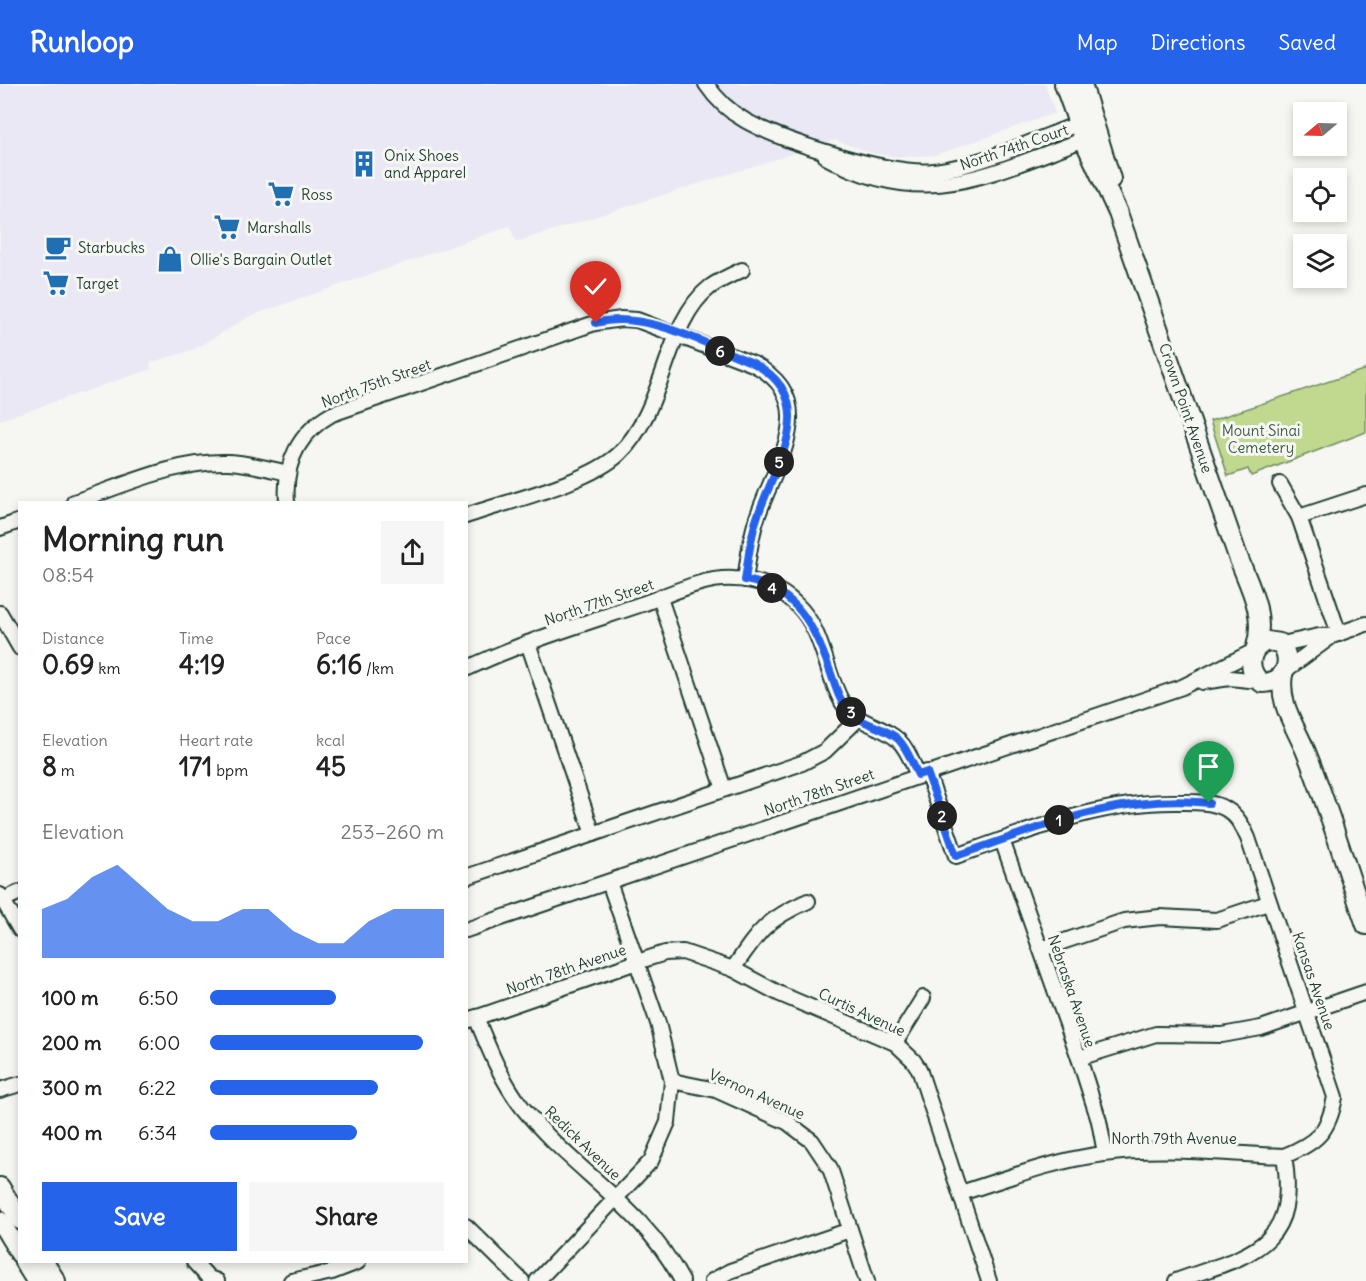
<!DOCTYPE html>
<meta charset="utf-8">
<style>
:root{--surface:#fff;--page:#f6f6f6;--text:#222;--muted:#767676;--accent:#2563eb}
body{margin:0;font-family:Delius,sans-serif;background:var(--page);color:var(--text);height:100vh;display:flex;flex-direction:column;font-size:22px;white-space:nowrap}
*{box-sizing:border-box;margin:0}
p{font-size:20px;color:var(--muted)}
.icon{flex:none;width:33px;height:33px;fill:none;stroke:currentColor;stroke-width:2;stroke-linecap:round;stroke-linejoin:round}
.map{position:relative;flex:1;overflow:hidden}
.drawer{position:absolute;left:18px;top:417px;width:450px;height:762px;display:flex;flex-direction:column;background:var(--surface);border-radius:0px;box-shadow:0 3px 9px #0003}
.drawer>*{flex:none}
.needle{width:39px;rotate:251deg}
.tools{position:absolute;left:1293px;top:18px;display:grid;gap:12px}
.tools a{display:grid;place-items:center;width:54px;height:54px;border-radius:0px;background:var(--surface);box-shadow:0 3px 9px #0003;font-size:30px}
.pin{position:absolute;display:grid;place-items:center;width:51px;height:51px;color:#fff;margin:-62px -26px;border-radius:50% 50% 50% 0;rotate:-45deg;box-shadow:0 0 6px #0007}
.pin .icon{rotate:45deg}
.km{position:absolute;width:30px;height:30px;margin:-15px;border-radius:50%;background:#222;color:#fff;font-size:16px;line-height:30px;text-align:center}
.round{display:grid;place-items:center;flex:none;width:63px;height:63px;border-radius:0px;background:var(--page)}
.overview{display:flex;align-items:center;justify-content:space-between;height:102px;padding:0 24px}
h1{font-size:33px;font-weight:700;line-height:45px}
.metrics{display:grid;grid-template-columns:repeat(3,1fr);gap:9px;height:102px;padding:6px 24px}
.metrics div{display:grid;align-content:center}
.metrics b{font-size:26px;font-weight:700}
.metrics small{font-size:16px;font-weight:400}
.metrics p{font-size:16px}
.chart{height:168px;padding:12px 24px}
.chart p{display:flex;justify-content:space-between}
.chart svg{width:100%;height:108px;margin-top:6px;fill:var(--accent);opacity:.7}
.cta{display:flex;gap:12px;margin-top:auto;padding:12px 24px}
.cta a{flex:1;height:69px;border-radius:0px;background:var(--accent);color:#fff;font-size:24px;font-weight:700;line-height:69px;text-align:center}
.cta a+a{background:var(--page);color:var(--text)}
ul{padding:0 24px;list-style:none;font-size:20px}
li{display:grid;grid-template-columns:96px 72px 1fr;align-items:center;height:45px}
li i{height:15px;border-radius:8px;background:var(--accent)}
header{display:flex;align-items:center;gap:36px;box-sizing:border-box;height:84px;padding:0 30px;background:var(--accent);color:#fff}
header strong{font-size:28px}
nav{display:flex;gap:33px;margin-inline-start:auto;font-size:21px}
.map>svg:first-child{display:block}
.built{fill:#e9e8f4}
.green{fill:#c0d98f;stroke:#708b62;stroke-width:1.5}
.lines{fill:none;stroke-linecap:round;stroke-linejoin:round}
.minor-casing{stroke:#1f3d34;stroke-width:18}
.major-casing{stroke:#1f3d34;stroke-width:22}
.minor{stroke:#f6f6f2;stroke-width:14}
.major{stroke:#f6f6f2;stroke-width:18}
.route-casing{stroke:#fff;stroke-width:12}
.route{stroke:#2563eb;stroke-width:8}
.labels{text-anchor:middle;dominant-baseline:central;stroke-width:6;stroke-linejoin:round;paint-order:stroke}
.street-label{font-size:15px;fill:#1f3d34;stroke:#f6f6f2}
.poi-label{font-size:15px;fill:#1f3d34;stroke:#f6f6f2;text-anchor:start}
.park-label{font-size:15px;fill:#3f5c46;stroke:#f6f6f2}
</style>
<header>
<strong>Runloop</strong>
<nav><a>Map</a><a>Directions</a><a>Saved</a></nav>
</header>
<div class="map">
<svg width="1366" height="1197" viewBox="0 0 1366 1197">
<rect width="100%" height="100%" fill="#f6f6f2"/>
<filter id="ink" filterUnits="userSpaceOnUse"><feTurbulence type="fractalNoise" baseFrequency=".0167" numOctaves="2"/><feDisplacementMap in="SourceGraphic" scale="12" xChannelSelector="R" yChannelSelector="G"/><feConvolveMatrix kernelMatrix="1 2 1 2 8 2 1 2 1" color-interpolation-filters="sRGB"/></filter>
<g filter="url(#ink)">
<!-- built -->
<path class="built" d="M 0,0 L 1045,0 L 1055,29 L 935,71 L 902,73 L 875,70 L 835,56 L 516,158 L 510,142 L 250,232 L 195,265 L 150,279 L 151,285 L 0,336 Z"/>
<!-- green -->
<path class="green" d="M 1366,285 L 1366,348 L 1251,392 L 1248,385 L 1228,392 L 1210,337 Z"/>
<g class="lines">
<!-- minor casing -->
<g class="minor-casing">
<g id="minor">
<path d="M 706,0 C 716,15 730,28 746,37 C 784,58 892,92 934,87 C 979,82 1042,53 1086,37"/>
<path d="M 826,73 C 928,129 991,88 1091,53"/>
<path d="M 1280,400 L 1299,433 L 1339,550"/>
<path d="M 74,418 C 123,402 176,376 229,378 C 249,379 269,385 288,389"/>
<path d="M 287,418 C 284,380 298,349 332,330 L 595,239 L 621,235 L 637,236 L 753,280 C 825,317 773,382 756,437 C 750,456 748,477 745,496"/>
<path d="M 466,432 C 508,417 588,399 619,370 C 666,325 664,239 710,203 C 720,196 731,191 742,186"/>
<path d="M 1299,433 L 1366,411"/>
<path d="M 0,444 L 20,437"/>
<path d="M 660,514 L 724,705"/>
<path d="M 0,529 L 20,564"/>
<path d="M 528,559 L 593,750"/>
<path d="M 1282,560 L 1319,552 L 1332,552"/>
<path d="M 466,585 C 522,558 583,540 642,520 C 671,510 703,493 734,495 C 756,495 780,504 796,520 C 824,546 824,586 842,618 C 855,640 881,640 898,656 C 908,665 912,679 918,691"/>
<path d="M 1287,585 L 1332,552 L 1366,540"/>
<path d="M 1202,598 L 1230,594 L 1259,597"/>
<path d="M 927,688 L 956,772 C 1029,747 1099,717 1177,718 C 1193,718 1212,717 1226,725 C 1237,731 1243,743 1248,754 L 1335,1013 C 1329,1048 1316,1059 1284,1072 C 1225,1070 1162,1062 1104,1070 C 1055,1076 1008,1094 961,1109"/>
<path d="M 1002,756 L 1079,974 L 1099,1037 L 1105,1069"/>
<path d="M 466,793 L 802,679 L 825,667 L 858,635"/>
<path d="M 609,798 L 658,939 L 672,997 L 716,1006 L 787,1038 L 812,1057 L 830,1084 L 867,1197"/>
<path d="M 0,811 L 20,846"/>
<path d="M 3,816 L 20,808"/>
<path d="M 466,846 L 1182,603 L 1254,567"/>
<path d="M 1041,865 L 1124,837 L 1160,833 L 1217,836 L 1268,819"/>
<path d="M 733,885 C 758,848 765,836 808,817"/>
<path d="M 476,933 C 489,965 501,996 522,1023 C 572,1086 643,1122 682,1197"/>
<path d="M 466,937 L 637,878 L 665,869 L 683,868 L 733,885 L 780,910 L 895,959 L 913,976 L 919,985 L 989,1197"/>
<path d="M 895,959 L 923,914"/>
<path d="M 1079,974 L 1156,950 L 1222,951 L 1261,944 L 1366,908"/>
<path d="M 0,1006 L 20,1000"/>
<path d="M 466,1142 L 522,1197"/>
<path d="M 194,1178 L 209,1194 L 217,1197"/>
<path d="M 291,1197 L 332,1188 L 358,1178"/>
<path d="M 537,1197 L 651,1077 L 668,1038 L 672,997"/>
<path d="M 712,1197 L 730,1187 L 850,1146"/>
<path d="M 1176,1197 C 1248,1171 1300,1165 1284,1072"/>
</g>
</g>
<!-- major casing -->
<g class="major-casing">
<g id="major">
<path d="M 1064,0 L 1084,56 L 1118,129 L 1237,470 C 1249,502 1266,529 1256,563"/>
<path d="M 1082,0 L 1111,95"/>
<path d="M 1267,557 L 1280,559 C 1294,577 1285,599 1262,599 C 1246,586 1248,565 1267,557 Z"/>
<path d="M 1283,590 C 1278,620 1295,641 1306,668 C 1329,724 1346,784 1366,841"/>
<path d="M 0,1103 L 20,1136"/>
<path d="M 0,1137 L 20,1170"/>
<path d="M 24,1178 L 36,1197"/>
<path d="M 44,1178 L 56,1197"/>
</g>
</g>
<!-- minor -->
<use href="#minor" class="minor"/>
<!-- major -->
<use href="#major" class="major"/>
</g>
</g>
<g class="lines" filter="url(#ink)">
<!-- route casing -->
<g class="route-casing">
<path id="route" d="M 596,239 C 645,225 707,261 753,279 C 825,317 773,382 756,437 C 750,456 748,477 745,496 C 797,505 815,543 830,587 C 835,600 838,615 847,625 C 861,641 883,642 898,655 C 908,665 912,679 918,691 L 927,688 L 956,772 C 1039,744 1119,709 1209,719"/>
</g>
<!-- route -->
<use href="#route" class="route"/>
</g>
<!-- icons -->
<defs>
<g id="building-bare" transform="scale(2.07)"><path d="M-4-6H4V6H1V3H-1V6H-4ZM-2.5-4.3h1.7v1.8h-1.7ZM.8-4.3h1.7v1.8H.8ZM-2.5-1h1.7V.8h-1.7ZM.8-1h1.7V.8H.8Z" fill="#1f6fb2" stroke="#f6f6f2" stroke-width="2.5" paint-order="stroke"/></g>
<g id="supermarket-bare" transform="scale(2.07)"><path d="M-6-5.5h2.5l.6 2H6L4.5 2H-2.5L-4.4-4H-6ZM-1.5 3.2a1.3 1.3 0 1 0 .1 0ZM3 3.2a1.3 1.3 0 1 0 .1 0Z" fill="#1f6fb2" stroke="#f6f6f2" stroke-width="2.5" paint-order="stroke"/></g>
<g id="cafe-bare" transform="scale(2.07)"><path d="M-5.5-4.5H6V0H3Q3 3.5 0 3.5H-2.5Q-5.5 3.5-5.5 0ZM3-3.2v2h1.7v-2ZM-6 4.5H4V6H-6Z" fill="#1f6fb2" stroke="#f6f6f2" stroke-width="2.5" paint-order="stroke"/></g>
<g id="shop-bare" transform="scale(2.07)"><path d="M-5-2.5h2.3a2.7 3.5 0 0 1 5.4 0H5L5.5 6h-11ZM-1.5-2.5h3a1.5 2.3 0 0 0-3 0Z" fill="#1f6fb2" stroke="#f6f6f2" stroke-width="2.5" paint-order="stroke"/></g>
</defs>
<g fill-rule="evenodd">
<use href="#building-bare" x="364" y="80"/>
<use href="#supermarket-bare" x="281" y="110"/>
<use href="#supermarket-bare" x="227" y="143"/>
<use href="#cafe-bare" x="58" y="163"/>
<use href="#shop-bare" x="170" y="175"/>
<use href="#supermarket-bare" x="56" y="199"/>
</g>
<g class="labels">
<!-- street labels -->
<g class="street-label">
<text transform="translate(1014 63) rotate(-19)">North 74th Court</text>
<text transform="translate(376 299) rotate(-20)">North 75th Street</text>
<text transform="translate(1186 324) rotate(71)">Crown Point Avenue</text>
<text transform="translate(599 518) rotate(-19)">North 77th Street</text>
<text transform="translate(819 708) rotate(-19)">North 78th Street</text>
<text transform="translate(566 885) rotate(-19)">North 78th Avenue</text>
<text transform="translate(1314 897) rotate(71)">Kansas Avenue</text>
<text transform="translate(1072 907) rotate(71)">Nebraska Avenue</text>
<text transform="translate(862 928) rotate(25)">Curtis Avenue</text>
<text transform="translate(757 1010) rotate(24)">Vernon Avenue</text>
<text x="1174" y="1054">North 79th Avenue</text>
<text transform="translate(583 1059) rotate(44)">Redick Avenue</text>
</g>
<!-- poi labels -->
<g class="poi-label">
<text x="384" y="71">Onix Shoes<tspan x="384" dy="17">and Apparel</tspan></text>
<text x="301" y="110">Ross</text>
<text x="247" y="143">Marshalls</text>
<text x="78" y="163">Starbucks</text>
<text x="190" y="175">Ollie's Bargain Outlet</text>
<text x="76" y="199">Target</text>
</g>
<!-- park labels -->
<g class="park-label">
<text x="1261" y="346">Mount Sinai<tspan x="1261" dy="17">Cemetery</tspan></text>
</g>
</g>
</svg>
<div class="tools">
<a><svg class="needle" viewBox="-14 -14 28 28"><path d="M0-13l5 13h-10z" fill="#e53935"/><path d="M0 13l5-13h-10z" fill="#767676"/></svg></a>
<a><svg class="icon" aria-label="locate" viewBox="0 0 24 24"><circle cx="12" cy="12" r="6"/><path d="M12 2v4M12 18v4M2 12h4M18 12h4"/></svg></a>
<a><svg class="icon" aria-label="layers" viewBox="0 0 24 24"><path d="M12 4l9 5-9 5-9-5zM3 14l9 5 9-5"/></svg></a>
</div>
<div class="pin" style="left:1209px;top:719px;background:#1e9e55"><svg class="icon" aria-label="arrive" viewBox="0 0 24 24"><path d="M6 21V4h12l-3 4 3 4H6"/></svg></div>
<div class="pin" style="left:596px;top:239px;background:#d93025"><svg class="icon" aria-label="check" viewBox="0 0 24 24"><path d="M5 12l5 5 9-10"/></svg></div>
<b class="km" style="left:1059px;top:736px">1</b>
<b class="km" style="left:942px;top:732px">2</b>
<b class="km" style="left:851px;top:628px">3</b>
<b class="km" style="left:772px;top:504px">4</b>
<b class="km" style="left:779px;top:378px">5</b>
<b class="km" style="left:720px;top:267px">6</b>
<section class="drawer">
<div class="overview"><div><h1>Morning run</h1><p>08:54</p></div><a class="round"><svg class="icon" aria-label="share" viewBox="0 0 24 24"><path d="M12 15V3M7 8l5-5 5 5M5 13v7h14v-7"/></svg></a></div>
<div class="metrics">
<div><p>Distance</p><b>0.69<small> km</small></b></div>
<div><p>Time</p><b>4:19</b></div>
<div><p>Pace</p><b>6:16<small> /km</small></b></div>
</div>
<div class="metrics">
<div><p>Elevation</p><b>8<small> m</small></b></div>
<div><p>Heart rate</p><b>171<small> bpm</small></b></div>
<div><p>kcal</p><b>45</b></div>
</div>
<div class="chart"><p><span>Elevation</span>253–260 m</p>
<svg viewBox="0 0 160 44" preserveAspectRatio="none"><path d="M0 44V24L10 20L20 11L30 6L40 15L50 24L60 29L70 29L80 24L90 24L100 33L110 38L120 38L130 29L140 24L150 24L160 24V44z"/></svg>
</div>
<ul>
<li><b>100 m</b>6:50<i style="width:54%"></i></li>
<li><b>200 m</b>6:00<i style="width:91%"></i></li>
<li><b>300 m</b>6:22<i style="width:72%"></i></li>
<li><b>400 m</b>6:34<i style="width:63%"></i></li>
</ul>
<div class="cta"><a>Save</a><a>Share</a></div>
</section>
</div>
